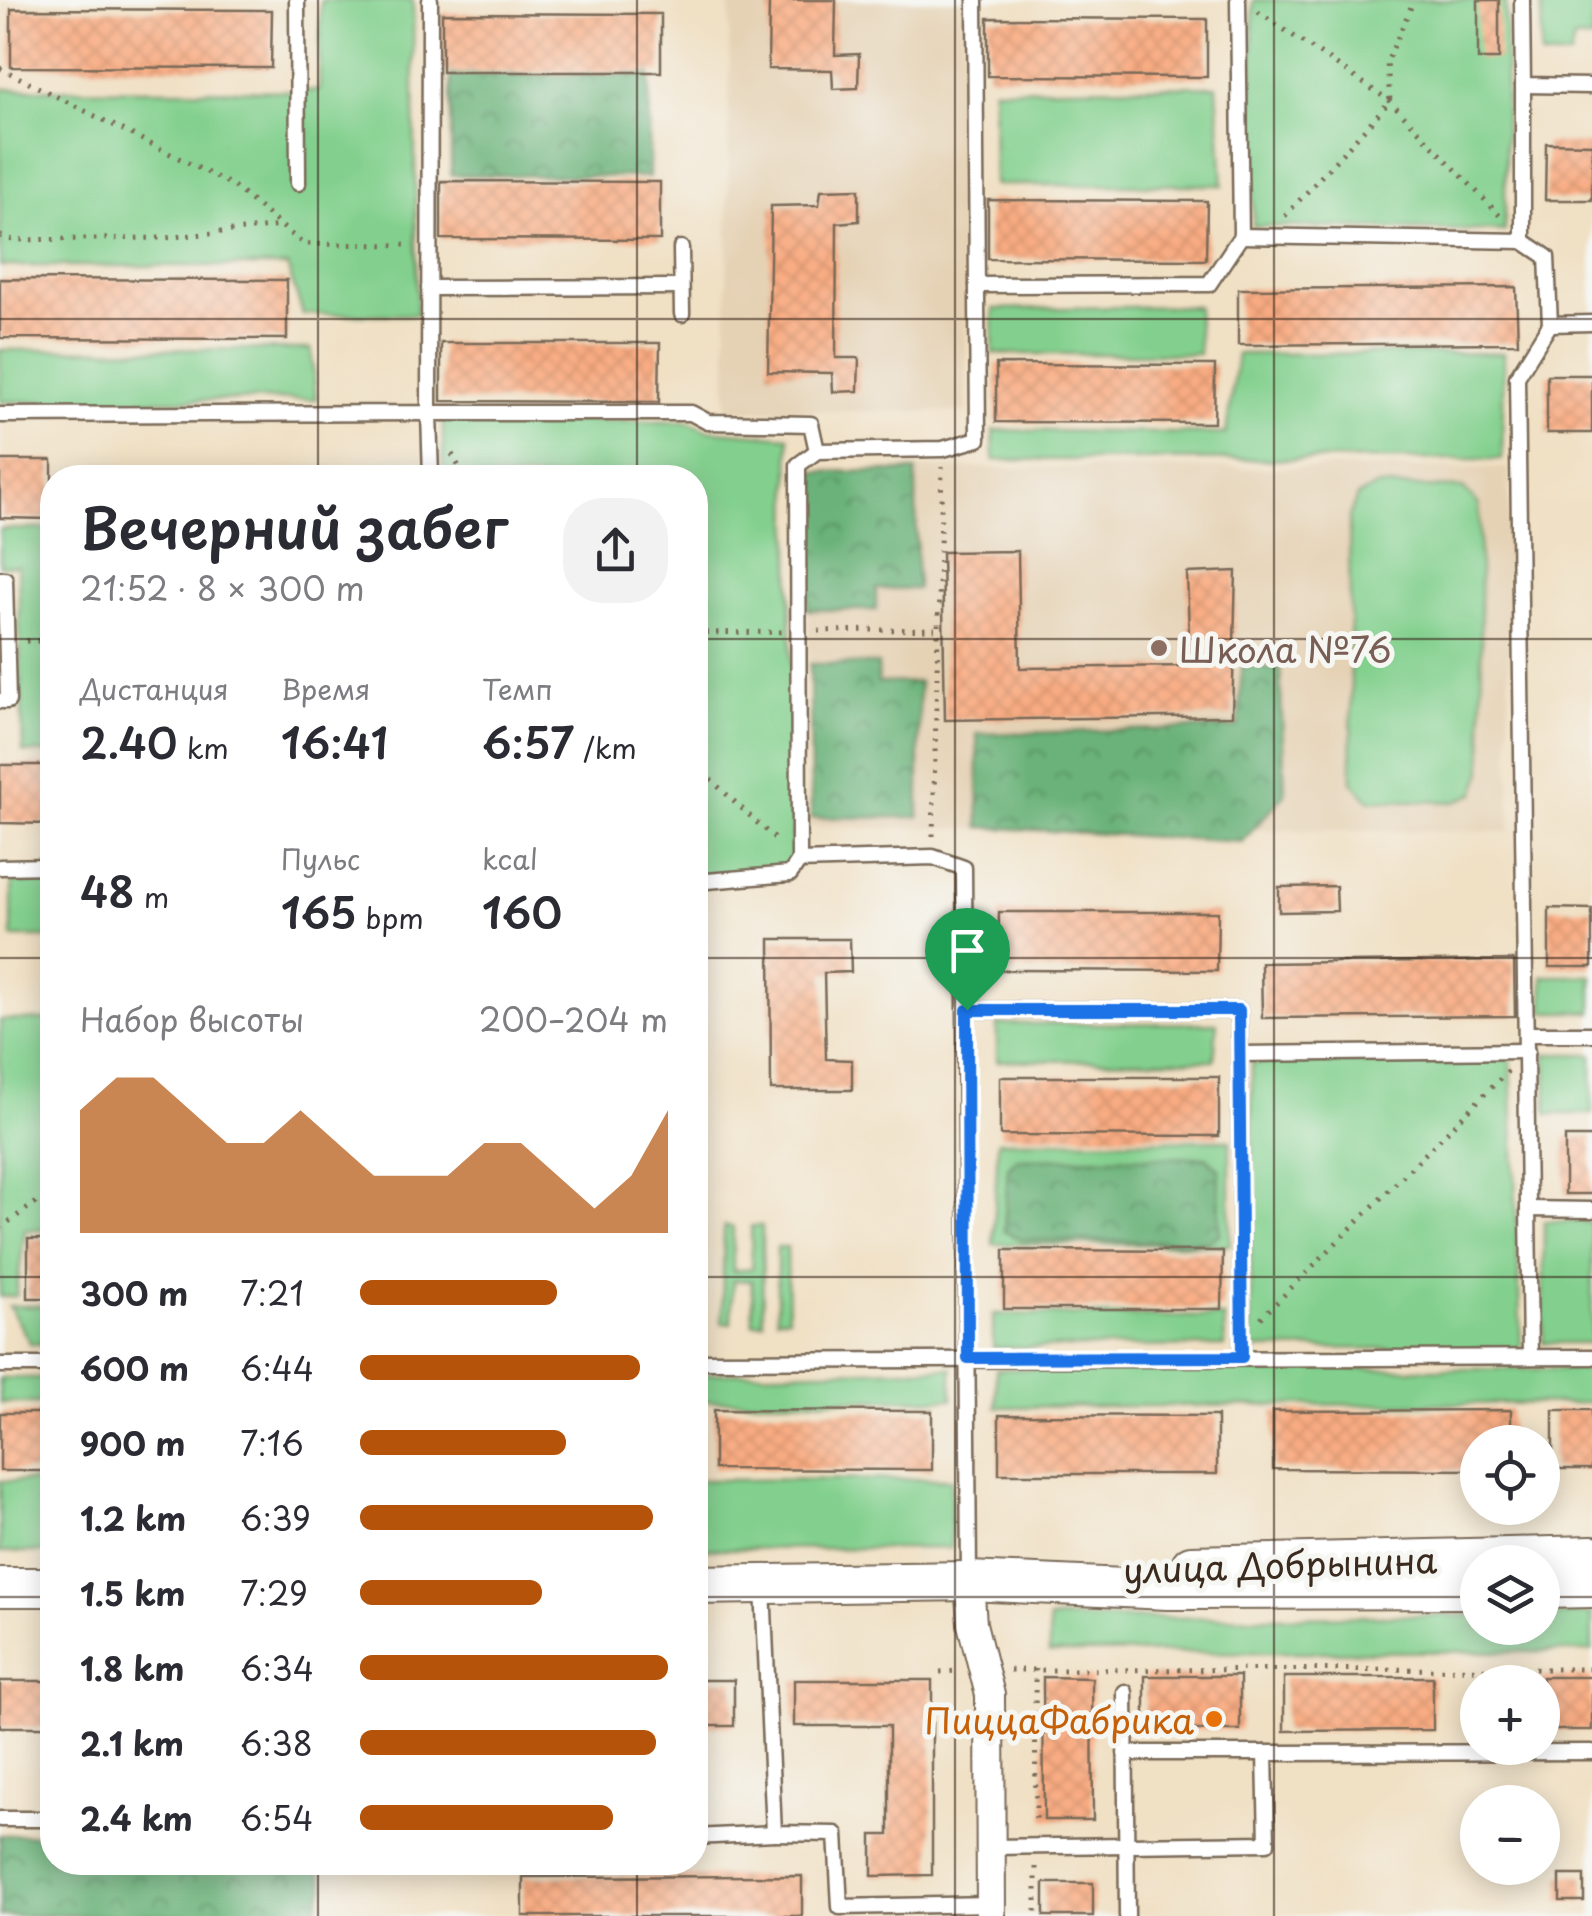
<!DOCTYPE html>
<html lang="ru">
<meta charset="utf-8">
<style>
:root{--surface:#fff;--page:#f2f2f3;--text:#2b2b33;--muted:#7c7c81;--accent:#b45309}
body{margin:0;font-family:"Playpen Sans",sans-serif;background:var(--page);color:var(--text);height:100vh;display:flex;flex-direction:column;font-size:38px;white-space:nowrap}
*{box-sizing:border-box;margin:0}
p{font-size:32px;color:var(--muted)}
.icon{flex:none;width:55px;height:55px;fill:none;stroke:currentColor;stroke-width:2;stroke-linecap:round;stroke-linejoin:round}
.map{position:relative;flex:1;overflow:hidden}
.drawer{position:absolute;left:40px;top:465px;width:668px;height:1410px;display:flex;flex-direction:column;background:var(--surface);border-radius:40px;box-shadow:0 5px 25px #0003}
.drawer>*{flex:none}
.controls{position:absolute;left:1460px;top:1425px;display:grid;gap:20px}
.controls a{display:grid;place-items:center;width:100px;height:100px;border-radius:50%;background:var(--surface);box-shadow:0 5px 25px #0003;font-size:50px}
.pin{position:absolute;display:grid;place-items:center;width:85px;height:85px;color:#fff;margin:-102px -42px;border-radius:50% 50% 50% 0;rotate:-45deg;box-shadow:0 0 10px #0007}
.pin .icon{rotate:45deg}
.round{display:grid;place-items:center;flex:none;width:105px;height:105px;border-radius:40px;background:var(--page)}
.overview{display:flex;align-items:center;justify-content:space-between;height:170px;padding:0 40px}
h1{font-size:55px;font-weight:600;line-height:75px}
.metrics{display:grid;grid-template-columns:repeat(3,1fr);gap:15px;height:170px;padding:10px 40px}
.metrics div{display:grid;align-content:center}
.metrics b{font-size:42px;font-weight:600}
.metrics small{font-size:28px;font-weight:400}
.metrics p{font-size:28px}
.chart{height:280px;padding:20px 40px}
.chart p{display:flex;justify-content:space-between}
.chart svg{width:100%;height:180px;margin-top:10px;fill:var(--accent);opacity:.7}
ul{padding:0 40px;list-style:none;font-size:32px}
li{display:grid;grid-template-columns:160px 120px 1fr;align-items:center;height:75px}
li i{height:25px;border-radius:12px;background:var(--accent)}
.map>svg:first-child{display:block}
.built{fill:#e5d1b4}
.green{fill:#83d08e;stroke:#5f7d56;stroke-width:2.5}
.forest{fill:url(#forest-crowns);stroke:#526e4c;stroke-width:2.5}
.building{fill:url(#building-cross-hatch)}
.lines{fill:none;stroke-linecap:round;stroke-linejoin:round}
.service-casing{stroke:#7a6a58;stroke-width:19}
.minor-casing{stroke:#7a6a58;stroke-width:32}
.secondary-casing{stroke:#7a6a58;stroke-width:42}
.path{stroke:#7a6a58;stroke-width:5;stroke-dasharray:2.5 8;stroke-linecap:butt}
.service{stroke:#fff;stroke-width:14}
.minor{stroke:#fff;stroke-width:28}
.secondary{stroke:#fff;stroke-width:38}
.route-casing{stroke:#fff;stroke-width:20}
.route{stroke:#1a73e8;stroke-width:12}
.grid{fill:none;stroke:#3b2a1e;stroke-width:2.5;stroke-opacity:0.55}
.education-dot{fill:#8d6e63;stroke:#f6f6f2;stroke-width:4}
.food-dot{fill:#e8710a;stroke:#f6f6f2;stroke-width:4}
.labels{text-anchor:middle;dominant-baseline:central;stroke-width:10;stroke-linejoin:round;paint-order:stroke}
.education-label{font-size:35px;fill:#785e54;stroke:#f6f6f2;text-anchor:start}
.street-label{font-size:35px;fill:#3b2a1e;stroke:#f6f6f2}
.food-label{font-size:35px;fill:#c56008;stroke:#f6f6f2;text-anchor:end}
</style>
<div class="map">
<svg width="1592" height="1916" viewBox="0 0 1592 1916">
<defs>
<pattern id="forest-crowns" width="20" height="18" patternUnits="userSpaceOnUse" patternTransform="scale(2.5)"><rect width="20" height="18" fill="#6ab279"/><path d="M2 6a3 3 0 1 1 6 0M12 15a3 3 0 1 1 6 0" fill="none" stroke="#589163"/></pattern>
<pattern id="building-cross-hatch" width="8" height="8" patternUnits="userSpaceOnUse" patternTransform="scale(2.5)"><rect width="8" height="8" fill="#f9ac82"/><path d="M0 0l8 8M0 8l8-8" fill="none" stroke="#d69470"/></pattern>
</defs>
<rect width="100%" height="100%" fill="#f6f6f2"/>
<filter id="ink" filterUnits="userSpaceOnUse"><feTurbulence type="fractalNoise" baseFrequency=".01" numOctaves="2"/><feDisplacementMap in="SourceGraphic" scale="20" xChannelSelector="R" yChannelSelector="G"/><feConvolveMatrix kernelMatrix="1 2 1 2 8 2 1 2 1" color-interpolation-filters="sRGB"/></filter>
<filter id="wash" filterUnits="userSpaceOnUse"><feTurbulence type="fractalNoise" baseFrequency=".0048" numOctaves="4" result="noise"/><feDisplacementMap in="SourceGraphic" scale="40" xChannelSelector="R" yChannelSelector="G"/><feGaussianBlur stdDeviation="2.25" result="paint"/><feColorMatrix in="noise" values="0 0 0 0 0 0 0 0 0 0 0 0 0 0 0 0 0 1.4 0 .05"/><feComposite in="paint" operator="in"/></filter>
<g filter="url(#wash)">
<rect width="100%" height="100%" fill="#f0e0c4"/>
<!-- built -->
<g class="built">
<path d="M 730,0 L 963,0 L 967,412 L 726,410 Z"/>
<path d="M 808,468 L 1508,468 L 1510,832 L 809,827 Z"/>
</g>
<!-- green -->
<g class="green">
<path d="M 321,0 L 413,0 L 417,315 L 303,314 L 287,266 L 0,266 L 0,89 L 319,91 Z"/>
<path d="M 1253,0 L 1506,0 L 1505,231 L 1253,226 Z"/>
<path d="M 1542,0 L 1592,0 L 1592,39 L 1574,39 L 1570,57 L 1541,57 Z"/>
<path d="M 1217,86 L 1223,185 L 994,185 L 993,89 Z"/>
<path d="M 1197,306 L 1199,354 L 993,354 L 993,309 Z"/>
<path d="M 311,349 L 316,399 L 0,402 L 0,350 Z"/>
<path d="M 1504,353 L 1502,459 L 994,460 L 993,430 L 1226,434 L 1237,354 Z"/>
<path d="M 443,420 L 688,422 L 707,430 L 789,437 L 793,849 L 788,869 L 695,876 L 695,478 L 443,478 Z"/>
<path d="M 1378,486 L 1463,488 L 1479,505 L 1483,771 L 1475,793 L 1455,802 L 1369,800 L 1352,782 L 1349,517 L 1357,496 Z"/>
<path d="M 0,529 L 52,529 L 52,753 L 23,752 L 18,566 L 0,566 Z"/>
<rect x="12" y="882" width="40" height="55"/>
<path d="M 1543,976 L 1592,976 L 1592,1012 L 1544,1012 Z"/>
<path d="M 0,1020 L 52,1020 L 52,1230 L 25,1230 L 16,1296 L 0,1297 Z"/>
<path d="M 1217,1023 L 1214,1060 L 997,1061 L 997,1024 Z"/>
<path d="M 1546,1054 L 1592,1054 L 1592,1114 L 1547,1114 Z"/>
<path d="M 1511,1059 L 1521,1348 L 1250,1349 L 1252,1063 Z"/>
<path d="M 1230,1140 L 1230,1245 L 993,1244 L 998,1141 Z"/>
<path d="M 1544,1221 L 1592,1222 L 1592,1343 L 1543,1343 Z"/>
<path d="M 724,1226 L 733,1227 L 733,1271 L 752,1269 L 751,1226 L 762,1226 L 763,1322 L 753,1323 L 752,1281 L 733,1280 L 731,1323 L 722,1323 Z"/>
<path d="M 777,1247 L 787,1247 L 788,1317 L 777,1318 Z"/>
<path d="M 9,1306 L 52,1306 L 52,1343 L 31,1344 Z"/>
<path d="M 993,1314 L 1224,1317 L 1225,1346 L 993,1348 Z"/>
<path d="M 952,1368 L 952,1399 L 695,1401 L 695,1374 Z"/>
<path d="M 996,1369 L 1592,1369 L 1592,1403 L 996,1407 Z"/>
<rect x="0" y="1378" width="52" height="25"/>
<path d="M 951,1479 L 951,1548 L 695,1549 L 695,1480 Z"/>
<rect x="0" y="1481" width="52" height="71"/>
<path d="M 1543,1614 L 1592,1614 L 1592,1651 L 1049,1653 L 1049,1619 L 1477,1615 L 1478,1628 L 1542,1628 Z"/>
</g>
<!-- forest -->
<g class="forest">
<path d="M 451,75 L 650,75 L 649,177 L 451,175 Z"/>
<path d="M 916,471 L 917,589 L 876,589 L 876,610 L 808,610 L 807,472 Z"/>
<path d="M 810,664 L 878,664 L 878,683 L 919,682 L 919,817 L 811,818 Z"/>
<path d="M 1242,666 L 1280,668 L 1285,794 L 1242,842 L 979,827 L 977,734 L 1238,727 Z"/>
<path d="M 1206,1157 L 1219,1169 L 1220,1234 L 1207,1242 L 1021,1240 L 1004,1231 L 1008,1168 L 1017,1159 Z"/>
<path d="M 0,1835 L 52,1835 L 52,1862 L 318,1863 L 324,1886 L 314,1915 L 0,1916 Z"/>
</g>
<g id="blocks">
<!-- building -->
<g class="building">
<path d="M 769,0 L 836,0 L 835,55 L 859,54 L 858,88 L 833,89 L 832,70 L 768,69 Z"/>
<rect x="1478" y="0" width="21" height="59"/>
<path d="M 11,9 L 272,10 L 271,68 L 11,67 Z"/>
<path d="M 442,13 L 661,14 L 661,72 L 442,72 Z"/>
<path d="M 988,18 L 1207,19 L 1207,77 L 988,76 Z"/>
<path d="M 1546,143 L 1592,144 L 1592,200 L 1545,200 Z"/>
<path d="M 441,181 L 660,182 L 660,240 L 441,239 Z"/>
<path d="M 859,189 L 859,221 L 837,223 L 836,358 L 859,358 L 858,391 L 833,392 L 832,373 L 768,372 L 771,206 L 819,205 L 821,190 Z"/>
<path d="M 988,200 L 1207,201 L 1206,260 L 988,259 Z"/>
<path d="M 0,279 L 287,280 L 287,339 L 0,338 Z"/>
<path d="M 1516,287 L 1518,343 L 1238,345 L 1238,289 Z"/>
<path d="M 441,343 L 660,343 L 659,402 L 441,401 Z"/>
<path d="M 996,364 L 1215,365 L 1214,423 L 996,422 Z"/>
<rect x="1547" y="375" width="45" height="58"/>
<path d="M 0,460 L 52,460 L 52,519 L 0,518 Z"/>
<path d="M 1018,551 L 1020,668 L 1190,666 L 1187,573 L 1236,571 L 1232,716 L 945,720 L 942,552 Z"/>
<path d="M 0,765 L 52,765 L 52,824 L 0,823 Z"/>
<path d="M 1336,886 L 1337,911 L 1279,912 L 1279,887 Z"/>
<path d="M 1549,908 L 1592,909 L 1592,967 L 1549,967 Z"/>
<path d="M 999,912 L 1218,912 L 1217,971 L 998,970 Z"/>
<path d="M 770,939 L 850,939 L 851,972 L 824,973 L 826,1059 L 852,1060 L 852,1090 L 771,1090 Z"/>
<path d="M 1514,960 L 1515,1016 L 1262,1018 L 1261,963 Z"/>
<path d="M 1000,1077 L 1219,1077 L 1219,1136 L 1000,1135 Z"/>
<rect x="1565" y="1137" width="27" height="57"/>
<rect x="28" y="1239" width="24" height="59"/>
<path d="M 1004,1250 L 1223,1251 L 1222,1309 L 1004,1309 Z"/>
<path d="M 714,1410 L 932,1411 L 932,1470 L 714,1469 Z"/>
<path d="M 1511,1410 L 1511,1442 L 1478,1442 L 1478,1470 L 1273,1469 L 1273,1411 Z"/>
<rect x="1553" y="1410" width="39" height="59"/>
<rect x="0" y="1413" width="52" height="58"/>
<path d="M 999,1415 L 1217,1416 L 1217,1474 L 999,1474 Z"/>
<rect x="1145" y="1676" width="95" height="54"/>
<path d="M 1043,1677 L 1092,1678 L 1093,1820 L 1044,1820 Z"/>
<path d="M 1284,1677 L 1433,1677 L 1433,1730 L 1284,1731 Z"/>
<rect x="1542" y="1677" width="50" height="53"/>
<rect x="695" y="1680" width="39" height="46"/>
<path d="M 794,1680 L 932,1680 L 932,1875 L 872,1876 L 872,1835 L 889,1835 L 889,1726 L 794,1726 Z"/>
<rect x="0" y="1681" width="52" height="46"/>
<rect x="1560" y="1875" width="24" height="26"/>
<path d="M 802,1876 L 802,1916 L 523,1916 L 523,1877 Z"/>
<rect x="1044" y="1883" width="49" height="33"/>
</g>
</g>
</g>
<g filter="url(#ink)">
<use href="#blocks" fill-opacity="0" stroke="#7a6a58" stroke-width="2.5"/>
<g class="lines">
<!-- service casing -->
<g class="service-casing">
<g id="service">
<path d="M 297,0 L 298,183"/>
<path d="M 1522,0 L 1523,85 L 1592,86"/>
<path d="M 1241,236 L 1523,241 L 1523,85"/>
<path d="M 1523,241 L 1547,257 L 1550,324 L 1592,323"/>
<path d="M 681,248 L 682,314"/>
<path d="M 977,285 L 1209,284 L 1241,236 L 1238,0"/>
<path d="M 429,288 L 681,287"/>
<path d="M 0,415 L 429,413 L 430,0"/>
<path d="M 431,478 L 429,413 L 691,413 L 708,422 L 811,424 L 817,451"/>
<path d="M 0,579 L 5,579 L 8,701 L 0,701"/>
<path d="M 0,867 L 52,866"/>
<path d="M 695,882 L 790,874 L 799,861"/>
<path d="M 967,1010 L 1239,1010 L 1242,1357"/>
<path d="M 1527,1034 L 1592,1034"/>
<path d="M 1242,1054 L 1527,1051"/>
<path d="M 1528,1209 L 1592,1210"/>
<path d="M 1530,1357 L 1517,377 L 1550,324"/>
<path d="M 695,1361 L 1592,1357"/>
<path d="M 0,1365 L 52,1365"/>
<path d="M 969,1580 L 964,868 L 933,857 L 799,861 L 798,465 L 817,451 L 943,449 L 978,439 L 975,0"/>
<path d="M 763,1587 L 774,1833 L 836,1834 L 840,1907 L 991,1904"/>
<path d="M 1125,1692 L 1127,1916"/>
<path d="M 1125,1753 L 1265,1753"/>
<path d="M 0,1819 L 52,1819"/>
<path d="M 695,1837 L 774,1833"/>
<path d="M 991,1847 L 1267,1843 L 1265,1753 L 1592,1752"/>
</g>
</g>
<!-- minor casing -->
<g class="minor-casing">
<path id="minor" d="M 969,1581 L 972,1624 L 990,1695 L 991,1916"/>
</g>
<!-- secondary casing -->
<g class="secondary-casing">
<g id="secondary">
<path d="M 1191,1565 L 1592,1555"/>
<path d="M 695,1585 L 969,1581 L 1168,1590 L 1478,1589"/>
<path d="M 0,1587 L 52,1587"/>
<path d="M 1542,1589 L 1592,1588"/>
</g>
</g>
<!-- path -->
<g class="path">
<path d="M 1258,12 L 1390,101 L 1504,220"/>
<path d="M 0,68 L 232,185 L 303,244 L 411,245"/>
<path d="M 1285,216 L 1390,101 L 1387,62 L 1414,0"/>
<path d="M 0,236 L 13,240 L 164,238 L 281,226"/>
<path d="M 452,454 L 465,478"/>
<path d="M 818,631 L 935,629"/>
<path d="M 695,633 L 782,632"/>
<path d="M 26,641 L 52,641"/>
<path d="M 695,765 L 778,842"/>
<path d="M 933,836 L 942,467"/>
<path d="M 0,1228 L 52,1191"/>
<path d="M 1261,1318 L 1508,1071"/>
<path d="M 1035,1669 L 1036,1826"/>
<path d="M 1010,1670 L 1592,1669"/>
<path d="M 940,1672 L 959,1671"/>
<path d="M 1036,1867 L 1036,1916"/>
</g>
<!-- service -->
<use href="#service" class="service"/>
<!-- minor -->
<use href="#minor" class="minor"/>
<!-- secondary -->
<use href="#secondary" class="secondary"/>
</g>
</g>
<g class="lines" filter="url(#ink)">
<!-- route casing -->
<g class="route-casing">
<path id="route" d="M 967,1010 L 1239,1010 L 1242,1357 L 968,1358 Z"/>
</g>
<!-- route -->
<use href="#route" class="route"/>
</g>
<!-- grid -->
<path class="grid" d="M 318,0 L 318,478M 637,0 L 637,478M 955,0 L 955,1916M 1274,0 L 1274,1916M 0,319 L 1592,319M 0,639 L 52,639M 695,639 L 1592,639M 0,958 L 52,958M 695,958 L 1592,958M 0,1277 L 52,1277M 695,1277 L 1592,1277M 0,1597 L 52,1597M 695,1597 L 1478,1597M 1542,1597 L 1592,1597M 318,1862 L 318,1916M 637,1862 L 637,1916"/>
<!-- markers -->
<circle class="education-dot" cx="1159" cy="648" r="10"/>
<circle class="food-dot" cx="1214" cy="1719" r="10"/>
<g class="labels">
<!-- education labels -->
<g class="education-label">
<text x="1179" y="648">Школа №76</text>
</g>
<!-- street labels -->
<g class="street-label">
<text transform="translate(1280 1564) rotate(-2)">улица Добрынина</text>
</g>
<!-- food labels -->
<g class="food-label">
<text x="1194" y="1719">ПиццаФабрика</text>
</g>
</g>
</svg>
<div class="controls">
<a><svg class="icon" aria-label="locate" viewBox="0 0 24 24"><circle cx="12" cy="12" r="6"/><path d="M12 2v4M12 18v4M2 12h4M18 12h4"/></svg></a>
<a><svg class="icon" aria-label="layers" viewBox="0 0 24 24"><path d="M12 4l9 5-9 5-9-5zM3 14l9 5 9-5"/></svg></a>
<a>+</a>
<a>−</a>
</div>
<div class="pin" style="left:967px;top:1010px;background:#1e9e55"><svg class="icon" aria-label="arrive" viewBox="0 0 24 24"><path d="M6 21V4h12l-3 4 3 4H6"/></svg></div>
<section class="drawer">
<div class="overview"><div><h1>Вечерний забег</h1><p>21:52 · 8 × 300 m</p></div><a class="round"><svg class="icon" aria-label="share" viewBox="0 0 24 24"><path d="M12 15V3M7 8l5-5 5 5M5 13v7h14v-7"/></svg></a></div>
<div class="metrics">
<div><p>Дистанция</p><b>2.40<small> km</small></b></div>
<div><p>Время</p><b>16:41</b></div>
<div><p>Темп</p><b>6:57<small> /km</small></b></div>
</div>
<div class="metrics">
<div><b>48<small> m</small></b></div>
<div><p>Пульс</p><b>165<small> bpm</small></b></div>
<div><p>kcal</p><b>160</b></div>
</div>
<div class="chart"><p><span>Набор высоты</span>200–204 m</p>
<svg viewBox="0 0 160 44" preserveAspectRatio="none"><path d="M0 44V14L10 6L20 6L30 14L40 22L50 22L60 14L70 22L80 30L90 30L100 30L110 22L120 22L130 30L140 38L150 30L160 14V44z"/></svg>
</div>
<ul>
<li><b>300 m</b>7:21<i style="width:64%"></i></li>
<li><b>600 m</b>6:44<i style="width:91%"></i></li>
<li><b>900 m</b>7:16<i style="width:67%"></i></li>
<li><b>1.2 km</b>6:39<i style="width:95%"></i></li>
<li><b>1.5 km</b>7:29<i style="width:59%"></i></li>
<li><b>1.8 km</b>6:34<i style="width:100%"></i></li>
<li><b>2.1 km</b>6:38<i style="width:96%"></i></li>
<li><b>2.4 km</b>6:54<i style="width:82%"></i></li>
</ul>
</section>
</div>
